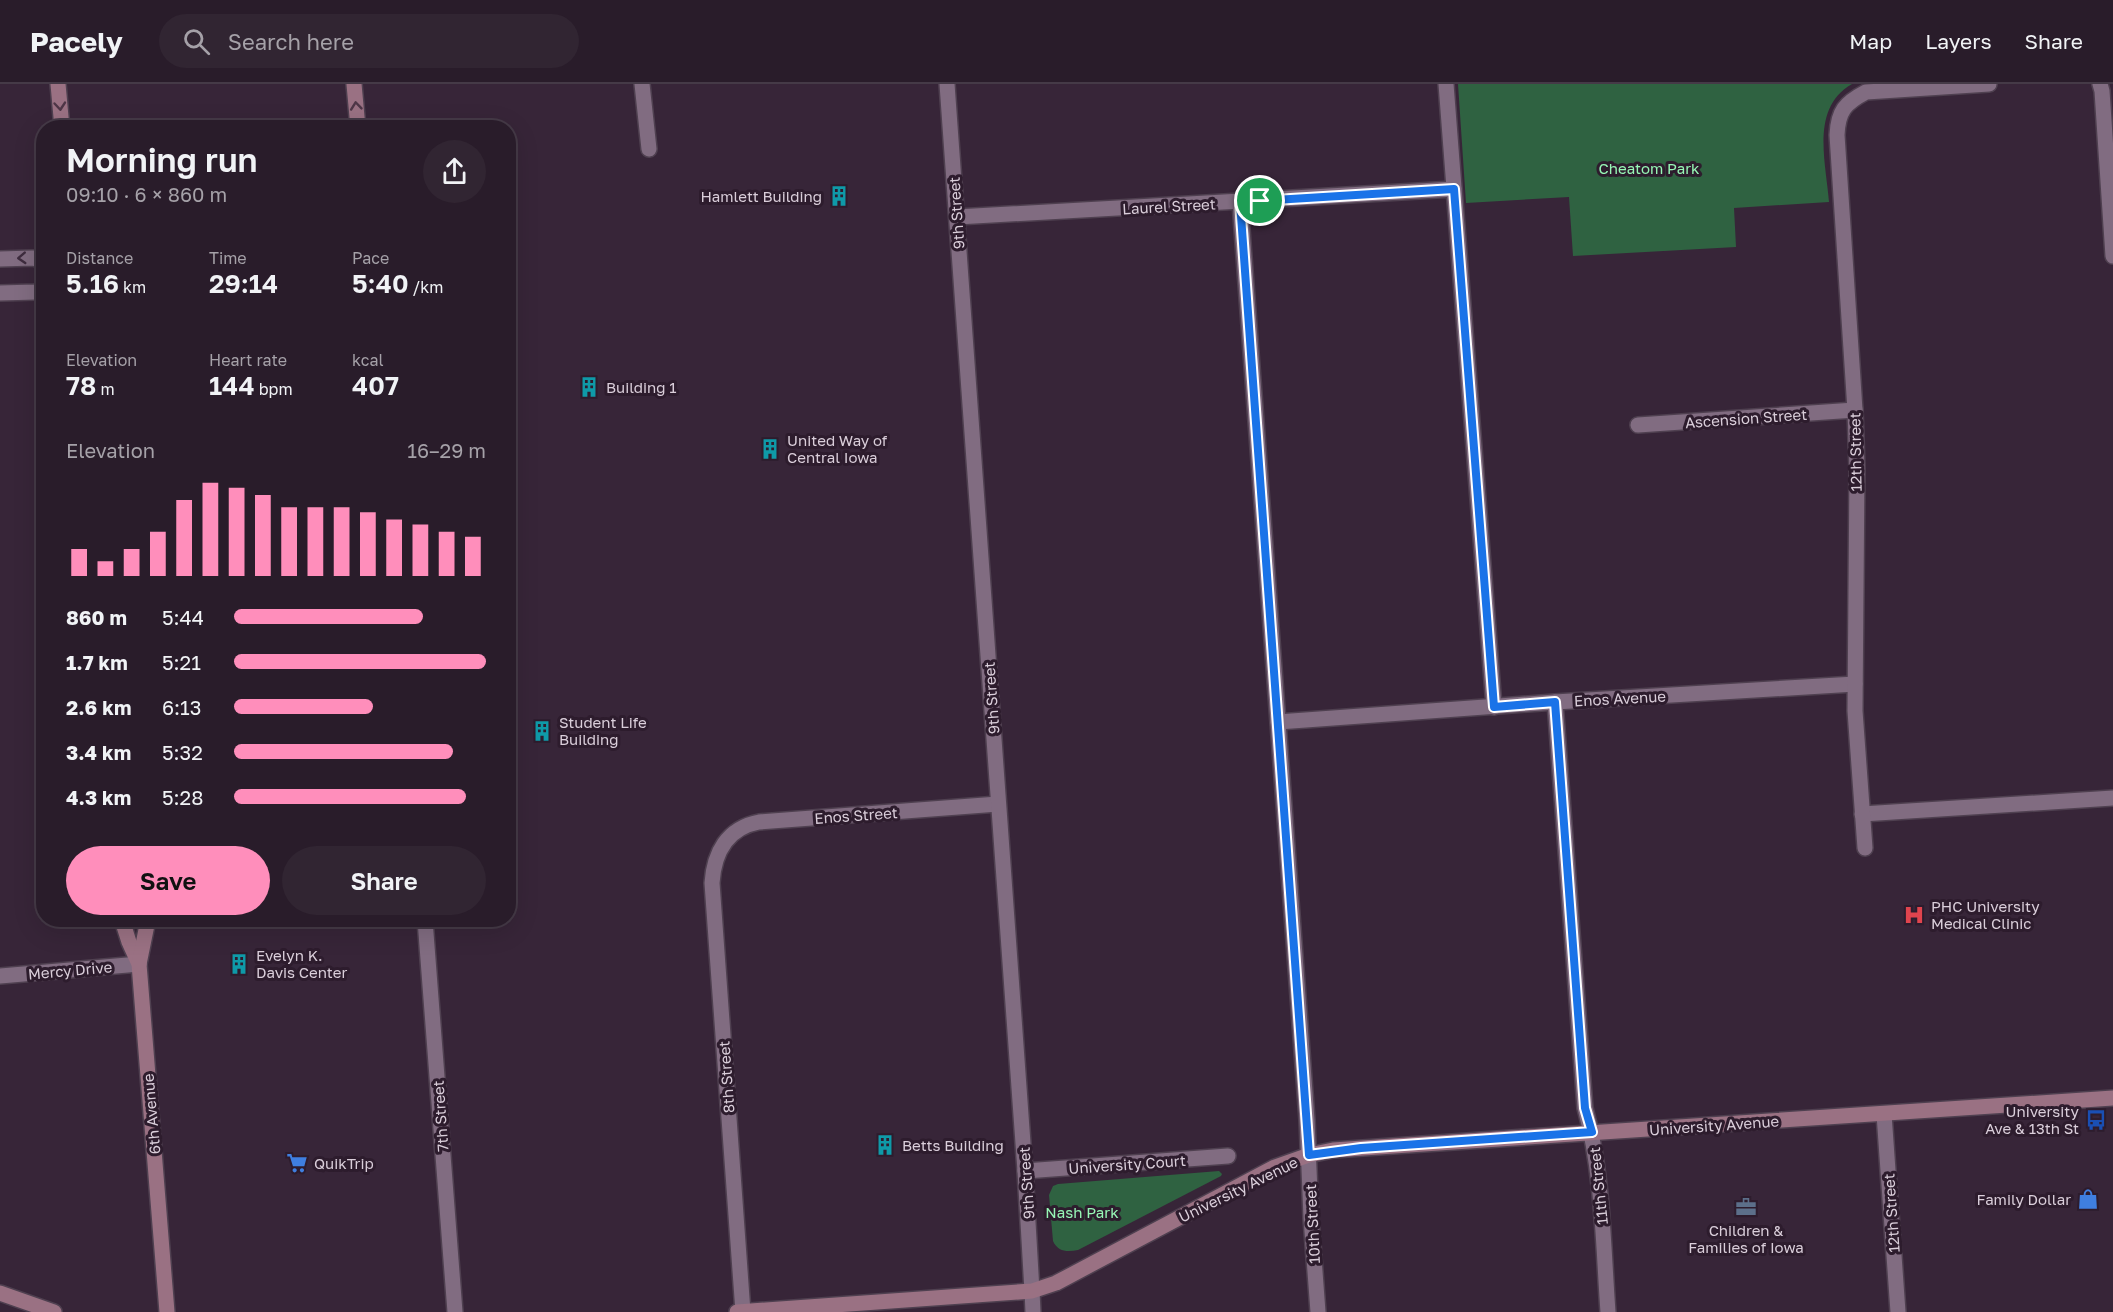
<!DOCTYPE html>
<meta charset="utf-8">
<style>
:root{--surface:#291c2a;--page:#312532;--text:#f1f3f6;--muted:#a5a1a8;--line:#453a47;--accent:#ff8ebb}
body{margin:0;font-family:"Golos Text",sans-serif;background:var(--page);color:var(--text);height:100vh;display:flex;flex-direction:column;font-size:22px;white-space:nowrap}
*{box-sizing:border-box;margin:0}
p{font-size:20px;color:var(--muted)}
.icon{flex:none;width:33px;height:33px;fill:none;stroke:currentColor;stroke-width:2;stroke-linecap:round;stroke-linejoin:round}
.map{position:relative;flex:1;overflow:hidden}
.drawer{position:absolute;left:36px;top:36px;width:480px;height:807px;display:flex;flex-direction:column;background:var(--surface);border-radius:24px;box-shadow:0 6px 24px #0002,0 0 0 2px var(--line)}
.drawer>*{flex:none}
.pin{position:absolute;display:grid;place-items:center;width:51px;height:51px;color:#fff;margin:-26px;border:3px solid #fff;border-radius:50%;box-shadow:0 2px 6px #0007}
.round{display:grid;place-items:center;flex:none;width:63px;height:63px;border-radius:32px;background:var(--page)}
.overview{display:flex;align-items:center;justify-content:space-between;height:102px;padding:0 30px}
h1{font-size:33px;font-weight:600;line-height:45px}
.stats{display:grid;grid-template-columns:repeat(3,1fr);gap:9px;height:102px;padding:6px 30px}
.stats div{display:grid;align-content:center}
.stats b{font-size:26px;font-weight:600}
.stats small{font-size:16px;font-weight:400}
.stats p{font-size:16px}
.chart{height:168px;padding:12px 30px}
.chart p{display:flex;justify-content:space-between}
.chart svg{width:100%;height:108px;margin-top:6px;stroke:var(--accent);stroke-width:6}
.primary-button{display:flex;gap:12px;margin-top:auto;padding:12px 30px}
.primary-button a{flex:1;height:69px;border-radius:36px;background:var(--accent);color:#111;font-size:24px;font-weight:600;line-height:69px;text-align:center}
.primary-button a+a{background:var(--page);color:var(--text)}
ul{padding:0 30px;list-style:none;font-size:20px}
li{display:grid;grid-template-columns:96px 72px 1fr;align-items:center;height:45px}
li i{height:15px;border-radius:8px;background:var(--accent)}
header{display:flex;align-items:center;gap:36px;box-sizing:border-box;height:84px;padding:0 30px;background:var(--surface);border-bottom:2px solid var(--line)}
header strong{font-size:28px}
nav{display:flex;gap:33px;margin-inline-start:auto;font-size:21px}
.search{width:420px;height:54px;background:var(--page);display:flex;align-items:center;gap:15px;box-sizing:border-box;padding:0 21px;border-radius:33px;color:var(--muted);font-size:22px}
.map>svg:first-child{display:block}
.green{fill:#2f6241}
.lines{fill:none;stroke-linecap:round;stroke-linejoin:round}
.minor-casing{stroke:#4f4050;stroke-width:18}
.tertiary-casing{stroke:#4f4050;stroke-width:18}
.secondary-casing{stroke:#4f4050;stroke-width:18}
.minor{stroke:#816c81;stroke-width:15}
.tertiary{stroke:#816c81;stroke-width:15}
.secondary{stroke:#9a7183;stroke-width:15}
.oneway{stroke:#4e3647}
.oneway2{stroke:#3e2c3e}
.route-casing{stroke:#fff;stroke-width:12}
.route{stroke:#1a73e8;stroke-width:8}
.labels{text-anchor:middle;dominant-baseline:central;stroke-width:6;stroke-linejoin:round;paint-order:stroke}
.park-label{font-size:15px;fill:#97f7b6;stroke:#2d1c2d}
.poi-label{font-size:15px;fill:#daceda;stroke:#2d1c2d;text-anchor:start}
.street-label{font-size:15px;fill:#daceda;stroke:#2d1c2d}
</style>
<header>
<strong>Pacely</strong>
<div class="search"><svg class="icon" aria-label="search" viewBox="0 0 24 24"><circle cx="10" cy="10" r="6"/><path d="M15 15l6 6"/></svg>Search here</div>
<nav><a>Map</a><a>Layers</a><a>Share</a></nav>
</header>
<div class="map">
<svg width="2113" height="1228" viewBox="0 0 2113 1228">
<rect width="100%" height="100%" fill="#372538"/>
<!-- green -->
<g class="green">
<path d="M 1458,0 L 1852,0 C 1810,24 1826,78 1829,118 L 1734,124 L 1736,163 L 1573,172 L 1569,113 L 1466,119 Z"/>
<path d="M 1219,1087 L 1222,1090 L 1221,1092 L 1078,1166 C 1067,1168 1058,1168 1053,1157 L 1049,1111 L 1053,1102 L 1058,1100 Z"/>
</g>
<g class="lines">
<!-- minor casing -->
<g class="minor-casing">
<g id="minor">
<path d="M 642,0 L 649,65"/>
<path d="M 1446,0 L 1494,623"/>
<path d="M 2100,0 L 2102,7 L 2113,172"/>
<path d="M 1240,118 L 1307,1036 L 1311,1134 L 1318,1228"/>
<path d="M 957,133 L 1454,105"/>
<path d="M 0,175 L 33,174 L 44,177"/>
<path d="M 0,209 L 35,208 L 44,205"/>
<path d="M 1638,341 L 1855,326"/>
<path d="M 1555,618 L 1585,1024 C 1603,1090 1603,1160 1608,1228"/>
<path d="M 1278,638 L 1555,618 L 1855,600"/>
<path d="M 1862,730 L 2113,714"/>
<path d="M 1865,764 L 1855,627 L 1857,385 L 1855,326 L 1837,51 C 1838,27 1845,19 1866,8 L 1989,0"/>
<path d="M 425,836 L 455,1228"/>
<path d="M 0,892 L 139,880"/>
<path d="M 1884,1030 L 1898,1228"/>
<path d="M 1025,1087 L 1228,1072"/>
<path d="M 1032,1207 L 1033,1228"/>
<path d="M 743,1228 L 712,799 C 714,769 727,744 759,738 L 998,720"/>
</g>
</g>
<!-- tertiary casing -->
<g class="tertiary-casing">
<path id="tertiary" d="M 947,0 L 1025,1087 L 1032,1207"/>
</g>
<!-- secondary casing -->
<g class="secondary-casing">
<g id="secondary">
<path d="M 58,0 L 62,44"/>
<path d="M 354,0 L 358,44"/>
<path d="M 122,836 L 129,858 L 139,880 L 167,1228"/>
<path d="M 139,880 L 148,836"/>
<path d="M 0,1209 L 54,1228"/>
<path d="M 737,1228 L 1032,1207 L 1056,1199 L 1275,1083 L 1309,1071 L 1333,1066 L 2113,1014"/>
</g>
</g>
<!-- minor -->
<use href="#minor" class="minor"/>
<!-- tertiary -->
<use href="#tertiary" class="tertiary"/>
<!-- secondary -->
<use href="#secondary" class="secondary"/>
</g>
<!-- one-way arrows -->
<defs><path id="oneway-chevron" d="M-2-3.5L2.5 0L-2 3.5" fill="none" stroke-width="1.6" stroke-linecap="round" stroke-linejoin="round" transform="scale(1.5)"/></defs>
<g class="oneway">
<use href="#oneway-chevron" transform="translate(60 22) rotate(85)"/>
<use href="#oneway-chevron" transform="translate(356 22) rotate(-96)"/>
</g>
<use class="oneway2" href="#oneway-chevron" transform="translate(22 174) rotate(177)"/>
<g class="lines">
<!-- route casing -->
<g class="route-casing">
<path id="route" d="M 1454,105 L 1494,623 L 1555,618 L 1585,1024 L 1592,1048 L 1361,1064 L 1309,1071 L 1240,118 Z"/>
</g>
<!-- route -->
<use href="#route" class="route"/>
</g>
<!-- icons -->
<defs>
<g id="building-bare" transform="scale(1.62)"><path d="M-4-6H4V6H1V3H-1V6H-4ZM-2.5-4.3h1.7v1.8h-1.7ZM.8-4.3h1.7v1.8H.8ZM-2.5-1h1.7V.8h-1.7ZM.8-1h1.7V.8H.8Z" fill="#0f9aa8" stroke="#2d1c2d" stroke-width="2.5" paint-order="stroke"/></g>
<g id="hospital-bare" transform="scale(1.62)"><path d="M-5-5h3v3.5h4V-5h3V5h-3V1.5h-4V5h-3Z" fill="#e0444e" stroke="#2d1c2d" stroke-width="2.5" paint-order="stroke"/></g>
<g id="bus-bare" transform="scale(1.62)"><path d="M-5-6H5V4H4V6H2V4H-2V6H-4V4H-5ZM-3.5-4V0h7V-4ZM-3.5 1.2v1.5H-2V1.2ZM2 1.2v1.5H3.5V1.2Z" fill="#1a4fb4" stroke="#2d1c2d" stroke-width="2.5" paint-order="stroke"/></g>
<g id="supermarket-bare" transform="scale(1.62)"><path d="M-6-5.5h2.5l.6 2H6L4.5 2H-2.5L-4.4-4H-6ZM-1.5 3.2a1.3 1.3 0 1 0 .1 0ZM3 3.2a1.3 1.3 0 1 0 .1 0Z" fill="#3f7fe0" stroke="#2d1c2d" stroke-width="2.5" paint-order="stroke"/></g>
<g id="shop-bare" transform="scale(1.62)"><path d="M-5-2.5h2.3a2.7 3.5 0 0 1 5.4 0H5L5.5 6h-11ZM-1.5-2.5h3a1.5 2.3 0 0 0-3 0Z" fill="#3f7fe0" stroke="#2d1c2d" stroke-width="2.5" paint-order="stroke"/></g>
<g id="office-bare" transform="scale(1.62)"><path d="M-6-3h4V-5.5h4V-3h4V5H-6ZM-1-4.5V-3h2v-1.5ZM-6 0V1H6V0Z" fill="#5c6f8a" stroke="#2d1c2d" stroke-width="2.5" paint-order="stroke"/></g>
</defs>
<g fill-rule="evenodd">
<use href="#building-bare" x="839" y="112"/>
<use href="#building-bare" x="589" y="303"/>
<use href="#building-bare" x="770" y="365"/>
<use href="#building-bare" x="542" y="647"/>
<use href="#hospital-bare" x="1914" y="831"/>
<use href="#building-bare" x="239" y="880"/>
<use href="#bus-bare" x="2096" y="1036"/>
<use href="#building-bare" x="885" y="1061"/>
<use href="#supermarket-bare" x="297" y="1079"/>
<use href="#shop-bare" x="2088" y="1115"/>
<use href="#office-bare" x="1746" y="1123"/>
</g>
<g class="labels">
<!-- park labels -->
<g class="park-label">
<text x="1649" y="84">Cheatom Park</text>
<text x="1082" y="1128">Nash Park</text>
</g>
<!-- poi labels -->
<g class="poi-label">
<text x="822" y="112" text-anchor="end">Hamlett Building</text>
<text x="606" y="303">Building 1</text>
<text x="787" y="356">United Way of<tspan x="787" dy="17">Central Iowa</tspan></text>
<text x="559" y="638">Student Life<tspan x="559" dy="17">Building</tspan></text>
<text x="1931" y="822">PHC University<tspan x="1931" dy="17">Medical Clinic</tspan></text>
<text x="256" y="871">Evelyn K.<tspan x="256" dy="17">Davis Center</tspan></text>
<text x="2079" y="1027" text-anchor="end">University<tspan x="2079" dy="17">Ave &amp; 13th St</tspan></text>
<text x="902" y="1061">Betts Building</text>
<text x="314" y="1079">QuikTrip</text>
<text x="2071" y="1115" text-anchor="end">Family Dollar</text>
<text x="1746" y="1146" text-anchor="middle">Children &amp;<tspan x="1746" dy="17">Families of Iowa</tspan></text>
</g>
<!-- street labels -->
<g class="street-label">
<text transform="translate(1169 122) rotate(-3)">Laurel Street</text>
<text transform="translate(956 129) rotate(-94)">9th Street</text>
<text transform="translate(1746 334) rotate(-4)">Ascension Street</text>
<text transform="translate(1855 368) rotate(-91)">12th Street</text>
<text transform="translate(991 614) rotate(-94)">9th Street</text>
<text transform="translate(1620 614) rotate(-3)">Enos Avenue</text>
<text transform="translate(856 731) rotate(-4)">Enos Street</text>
<text transform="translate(70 886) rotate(-5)">Mercy Drive</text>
<text transform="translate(726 993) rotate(-94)">8th Street</text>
<text transform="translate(151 1030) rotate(-95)">6th Avenue</text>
<text transform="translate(440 1032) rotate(-94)">7th Street</text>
<text transform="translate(1714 1041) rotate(-4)">University Avenue</text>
<text transform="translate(1127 1080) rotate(-4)">University Court</text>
<text transform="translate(1026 1099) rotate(-94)">9th Street</text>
<text transform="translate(1598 1102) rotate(-96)">11th Street</text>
<text transform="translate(1238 1105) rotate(-26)">University Avenue</text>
<text transform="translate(1891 1129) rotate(-94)">12th Street</text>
<text transform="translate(1312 1140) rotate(-93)">10th Street</text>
</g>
</g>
</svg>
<div class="pin" style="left:1260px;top:117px;background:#1e9e55"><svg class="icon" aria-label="arrive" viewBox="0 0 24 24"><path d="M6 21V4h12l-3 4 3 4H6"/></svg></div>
<section class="drawer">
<div class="overview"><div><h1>Morning run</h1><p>09:10 · 6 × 860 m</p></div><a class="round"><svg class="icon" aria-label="share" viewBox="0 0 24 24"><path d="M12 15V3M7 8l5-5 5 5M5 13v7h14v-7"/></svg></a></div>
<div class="stats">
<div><p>Distance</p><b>5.16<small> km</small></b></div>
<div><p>Time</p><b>29:14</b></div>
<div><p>Pace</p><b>5:40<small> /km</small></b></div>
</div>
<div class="stats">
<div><p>Elevation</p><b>78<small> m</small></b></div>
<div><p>Heart rate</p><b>144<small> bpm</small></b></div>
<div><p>kcal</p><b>407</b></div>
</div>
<div class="chart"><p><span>Elevation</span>16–29 m</p>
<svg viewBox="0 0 160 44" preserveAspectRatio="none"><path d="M5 44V33M15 44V38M25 44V33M35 44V26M45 44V13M55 44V6M65 44V8M75 44V11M85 44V16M95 44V16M105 44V16M115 44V18M125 44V21M135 44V23M145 44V26M155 44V28"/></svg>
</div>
<ul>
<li><b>860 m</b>5:44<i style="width:75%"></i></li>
<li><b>1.7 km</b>5:21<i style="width:100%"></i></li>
<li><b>2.6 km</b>6:13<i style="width:55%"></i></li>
<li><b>3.4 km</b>5:32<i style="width:87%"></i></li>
<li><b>4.3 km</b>5:28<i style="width:92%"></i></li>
</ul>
<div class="primary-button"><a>Save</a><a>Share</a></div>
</section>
</div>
